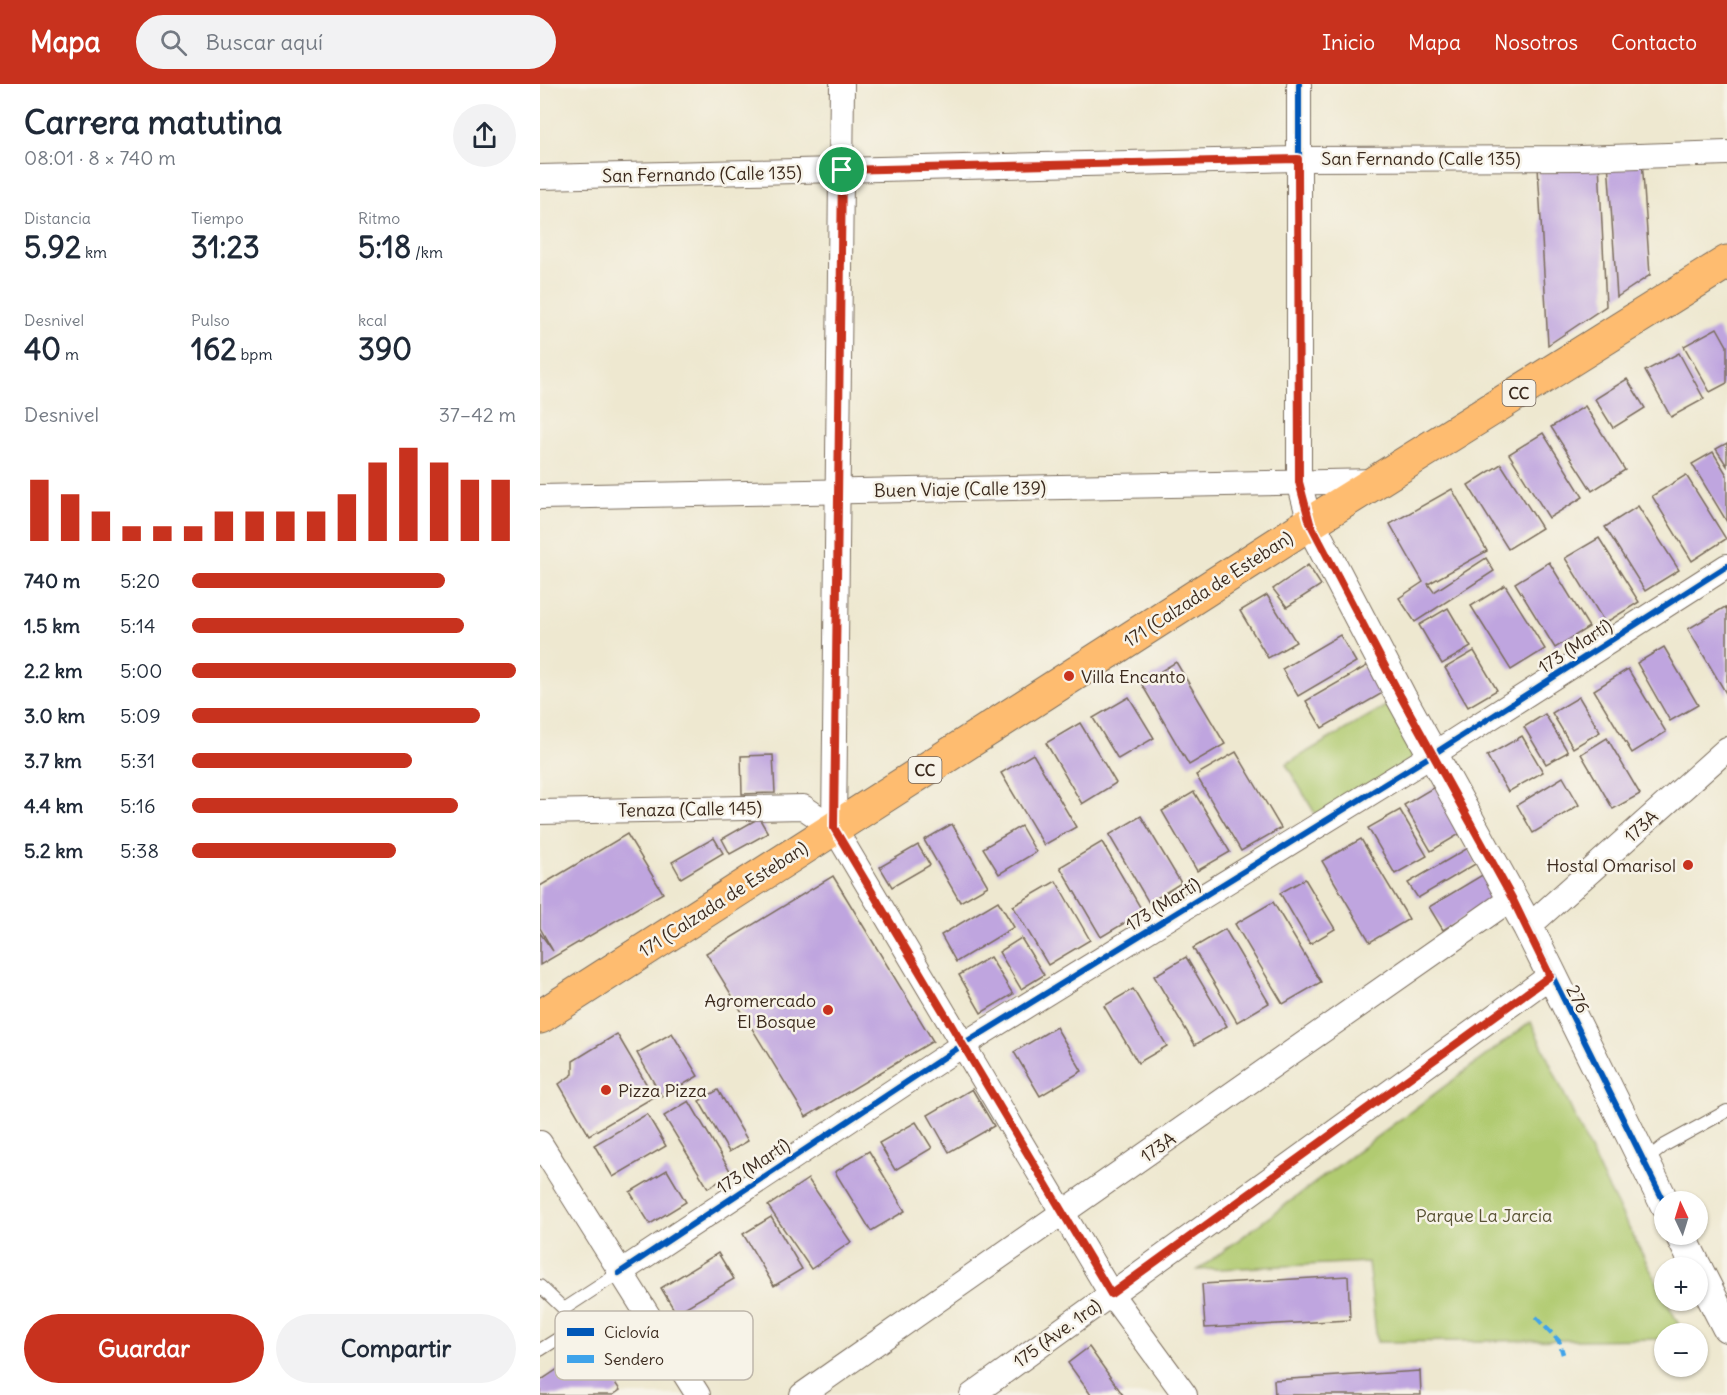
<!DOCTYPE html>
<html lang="es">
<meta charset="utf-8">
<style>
:root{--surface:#fff;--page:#f2f2f3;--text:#1f2937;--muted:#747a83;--accent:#c8321e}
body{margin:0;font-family:Delius,sans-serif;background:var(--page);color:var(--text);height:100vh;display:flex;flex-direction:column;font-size:22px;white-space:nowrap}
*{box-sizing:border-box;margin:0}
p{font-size:20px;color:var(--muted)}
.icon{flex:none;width:33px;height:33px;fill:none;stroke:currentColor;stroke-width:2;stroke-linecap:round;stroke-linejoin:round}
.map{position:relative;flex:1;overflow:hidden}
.side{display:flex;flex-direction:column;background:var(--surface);width:540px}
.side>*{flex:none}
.needle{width:39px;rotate:356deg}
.tools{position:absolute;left:1114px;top:1107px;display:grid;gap:12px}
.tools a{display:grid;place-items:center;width:54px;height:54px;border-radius:50%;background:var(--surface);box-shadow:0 2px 4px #0004;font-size:30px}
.pin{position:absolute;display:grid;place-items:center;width:51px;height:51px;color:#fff;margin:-26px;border:3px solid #fff;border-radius:50%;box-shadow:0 2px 6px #0007}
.round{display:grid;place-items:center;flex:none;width:63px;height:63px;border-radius:32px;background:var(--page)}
.head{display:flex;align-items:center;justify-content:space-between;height:102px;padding:0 24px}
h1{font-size:33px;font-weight:800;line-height:45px}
.stats{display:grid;grid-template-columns:repeat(3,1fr);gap:9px;height:102px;padding:6px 24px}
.stats div{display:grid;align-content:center}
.stats b{font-size:30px;font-weight:800}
.stats small{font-size:16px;font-weight:400}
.stats p{font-size:16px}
.chart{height:168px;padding:12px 24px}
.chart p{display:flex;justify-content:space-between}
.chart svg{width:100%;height:108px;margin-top:6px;stroke:var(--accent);stroke-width:6}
.action{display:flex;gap:12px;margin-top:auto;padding:12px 24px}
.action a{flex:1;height:69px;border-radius:36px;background:var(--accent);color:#fff;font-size:24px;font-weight:800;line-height:69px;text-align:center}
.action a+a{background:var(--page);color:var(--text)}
ul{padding:0 24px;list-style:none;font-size:20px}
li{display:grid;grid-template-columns:96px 72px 1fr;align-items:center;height:45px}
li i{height:15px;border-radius:8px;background:var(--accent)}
header{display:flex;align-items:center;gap:36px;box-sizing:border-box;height:84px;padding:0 30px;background:var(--accent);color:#fff}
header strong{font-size:28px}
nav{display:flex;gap:33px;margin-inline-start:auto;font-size:21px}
.search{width:420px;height:54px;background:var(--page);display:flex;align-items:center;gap:15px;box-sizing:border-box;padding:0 21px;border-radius:33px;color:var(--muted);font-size:22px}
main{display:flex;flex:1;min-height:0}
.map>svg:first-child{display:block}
.green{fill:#b1cb71;stroke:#767a48;stroke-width:1.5}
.building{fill:#bfa5df}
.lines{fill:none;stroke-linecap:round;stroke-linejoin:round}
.service-casing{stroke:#7a6c5c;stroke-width:14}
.minor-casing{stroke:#7a6c5c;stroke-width:26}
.tertiary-casing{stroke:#7a6c5c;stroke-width:32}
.primary-casing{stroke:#7a6c5c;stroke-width:35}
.service{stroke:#fff;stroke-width:12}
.minor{stroke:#fff;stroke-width:24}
.tertiary{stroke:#fff;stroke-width:30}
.primary{stroke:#febc70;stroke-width:33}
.quiet{stroke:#3fa3ea;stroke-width:4.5;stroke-dasharray:9 4.5;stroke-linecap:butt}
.cycleway-casing{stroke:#f7f3e8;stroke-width:10}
.cycleway{stroke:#0057b8;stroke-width:6}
.route-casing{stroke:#fff;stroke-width:12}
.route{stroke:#c8321e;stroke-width:8}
.poi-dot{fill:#c8321e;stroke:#f7f3e8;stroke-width:2}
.labels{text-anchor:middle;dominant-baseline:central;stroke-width:5;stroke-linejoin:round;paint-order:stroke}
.shield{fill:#f7f3e8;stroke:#73665b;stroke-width:1.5}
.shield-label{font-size:16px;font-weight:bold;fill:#3b2a1e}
.street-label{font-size:18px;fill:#3b2a1e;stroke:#f7f3e8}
.poi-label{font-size:18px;fill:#3b2a1e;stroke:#f7f3e8;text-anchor:start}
.park-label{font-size:18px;fill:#585233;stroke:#f7f3e8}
.key{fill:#f7f3e8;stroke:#bfb7ab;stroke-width:1.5}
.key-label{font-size:16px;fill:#3b2a1e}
</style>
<header>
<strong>Mapa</strong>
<div class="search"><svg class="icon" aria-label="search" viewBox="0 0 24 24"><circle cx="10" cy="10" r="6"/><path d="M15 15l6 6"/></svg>Buscar aquí</div>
<nav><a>Inicio</a><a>Mapa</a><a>Nosotros</a><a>Contacto</a></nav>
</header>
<main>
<section class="side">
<div class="head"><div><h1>Carrera matutina</h1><p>08:01 · 8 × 740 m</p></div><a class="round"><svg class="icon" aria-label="share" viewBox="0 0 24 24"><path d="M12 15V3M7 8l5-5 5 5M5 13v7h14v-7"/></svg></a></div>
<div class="stats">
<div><p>Distancia</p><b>5.92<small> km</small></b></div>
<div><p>Tiempo</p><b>31:23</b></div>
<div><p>Ritmo</p><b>5:18<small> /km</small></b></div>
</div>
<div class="stats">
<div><p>Desnivel</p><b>40<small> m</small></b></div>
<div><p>Pulso</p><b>162<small> bpm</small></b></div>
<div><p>kcal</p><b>390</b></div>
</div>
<div class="chart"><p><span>Desnivel</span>37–42 m</p>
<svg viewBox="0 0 160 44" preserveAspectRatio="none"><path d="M5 44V19M15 44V25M25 44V32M35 44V38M45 44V38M55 44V38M65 44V32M75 44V32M85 44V32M95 44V32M105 44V25M115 44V12M125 44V6M135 44V12M145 44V19M155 44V19"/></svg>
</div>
<ul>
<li><b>740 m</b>5:20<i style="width:78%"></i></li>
<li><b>1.5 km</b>5:14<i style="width:84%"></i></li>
<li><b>2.2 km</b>5:00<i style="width:100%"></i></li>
<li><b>3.0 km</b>5:09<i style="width:89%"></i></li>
<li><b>3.7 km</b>5:31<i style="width:68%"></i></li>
<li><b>4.4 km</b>5:16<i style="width:82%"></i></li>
<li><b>5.2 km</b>5:38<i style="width:63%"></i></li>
</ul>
<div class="action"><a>Guardar</a><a>Compartir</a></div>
</section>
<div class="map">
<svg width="1187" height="1311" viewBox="0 0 1187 1311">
<rect width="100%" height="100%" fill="#f7f3e8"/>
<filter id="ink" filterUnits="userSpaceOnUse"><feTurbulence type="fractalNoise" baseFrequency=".0167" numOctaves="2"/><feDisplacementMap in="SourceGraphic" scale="12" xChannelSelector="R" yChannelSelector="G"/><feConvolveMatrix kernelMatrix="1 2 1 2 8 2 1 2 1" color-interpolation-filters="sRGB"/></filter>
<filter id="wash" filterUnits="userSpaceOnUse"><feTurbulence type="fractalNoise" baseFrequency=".008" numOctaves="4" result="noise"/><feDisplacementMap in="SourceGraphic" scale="24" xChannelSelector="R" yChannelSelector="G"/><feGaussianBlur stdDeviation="1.35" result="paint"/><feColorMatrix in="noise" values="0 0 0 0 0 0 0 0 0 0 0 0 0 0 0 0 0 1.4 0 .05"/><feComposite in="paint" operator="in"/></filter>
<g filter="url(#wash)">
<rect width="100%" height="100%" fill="#eee8d0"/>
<!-- green -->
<g class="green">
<path d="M 861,613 L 892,671 L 780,738 L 746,680 Z"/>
<path d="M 991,938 L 1061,1090 L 1143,1249 L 1125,1250 L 1125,1255 L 837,1258 L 828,1178 L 658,1186 Z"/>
</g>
<g id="blocks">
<!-- building -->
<g class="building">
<path d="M 1102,75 L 1110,191 L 1077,213 L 1068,77 Z"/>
<path d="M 1059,79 L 1066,222 L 1008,261 L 998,83 Z"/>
<path d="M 1177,244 L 1187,262 L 1187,299 L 1170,308 L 1144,262 Z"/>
<path d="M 1139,269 L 1164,315 L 1131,333 L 1105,287 Z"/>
<path d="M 1087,295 L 1105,324 L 1073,344 L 1055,315 Z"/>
<path d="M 1045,322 L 1085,386 L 1052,407 L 1011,343 Z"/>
<path d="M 1003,349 L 1043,413 L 1009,434 L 969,370 Z"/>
<path d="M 1187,359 L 1187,382 L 1176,365 Z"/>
<path d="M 1173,368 L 1187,391 L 1187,438 L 1152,380 Z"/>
<path d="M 961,380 L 1002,444 L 968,465 L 928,401 Z"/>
<path d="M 1146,391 L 1186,455 L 1152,477 L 1112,412 Z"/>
<path d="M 912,405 L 947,467 L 888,500 L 894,508 L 946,474 L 954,487 L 875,538 L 859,514 L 883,498 L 850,440 Z"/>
<path d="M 1098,422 L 1139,486 L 1105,507 L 1065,443 Z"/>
<path d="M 1059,454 L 1099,518 L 1065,539 L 1025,474 Z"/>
<path d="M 1009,478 L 1049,543 L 1015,564 L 975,499 Z"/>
<path d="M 768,481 L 781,501 L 747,523 L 733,505 Z"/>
<path d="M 965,501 L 1005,565 L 971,586 L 931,522 Z"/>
<path d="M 727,511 L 756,558 L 728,574 L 700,527 Z"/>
<path d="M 1185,523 L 1187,526 L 1187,611 L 1148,545 Z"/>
<path d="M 908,524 L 931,563 L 902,580 L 879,541 Z"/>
<path d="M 800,551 L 816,578 L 758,612 L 742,585 Z"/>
<path d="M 1124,563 L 1158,621 L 1130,637 L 1097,579 Z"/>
<path d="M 934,567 L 957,606 L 928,623 L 905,584 Z"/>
<path d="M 636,578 L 685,660 L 649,681 L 601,599 Z"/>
<path d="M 830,580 L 846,607 L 782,644 L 766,617 Z"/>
<path d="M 1088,585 L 1126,648 L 1092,669 L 1054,606 Z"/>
<path d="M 589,613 L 614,654 L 578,675 L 553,634 Z"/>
<path d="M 1039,613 L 1060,648 L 1033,664 L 1012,629 Z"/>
<path d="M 1005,630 L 1028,668 L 1006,680 L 984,643 Z"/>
<path d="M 540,639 L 576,699 L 542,720 L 506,659 Z"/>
<path d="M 982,652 L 1003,688 L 968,708 L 947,672 Z"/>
<path d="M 1067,654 L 1100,710 L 1073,725 L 1041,670 Z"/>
<path d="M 696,668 L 741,744 L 701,767 L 656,691 Z"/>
<path d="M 493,670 L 536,743 L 504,761 L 461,689 Z"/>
<path d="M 233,671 L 235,709 L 202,710 L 201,672 Z"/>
<path d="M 1023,693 L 1039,721 L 993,749 L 977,721 Z"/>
<path d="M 896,702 L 923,748 L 891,767 L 864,721 Z"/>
<path d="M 654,708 L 690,768 L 657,787 L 622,727 Z"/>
<path d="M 860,726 L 887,772 L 855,790 L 828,744 Z"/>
<path d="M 601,732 L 641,799 L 609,819 L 569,751 Z"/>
<path d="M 219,734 L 228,749 L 190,770 L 182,755 Z"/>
<path d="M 412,740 L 448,802 L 420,818 L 384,756 Z"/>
<path d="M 481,742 L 496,768 L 459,790 L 443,764 Z"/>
<path d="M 87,750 L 123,809 L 0,881 L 0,849 L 13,867 L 0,844 L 0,802 Z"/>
<path d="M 174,754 L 183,769 L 141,794 L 132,778 Z"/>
<path d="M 821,755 L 869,835 L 830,858 L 782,777 Z"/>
<path d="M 562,758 L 603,828 L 561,853 L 520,783 Z"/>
<path d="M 378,761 L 390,781 L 352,803 L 340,783 Z"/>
<path d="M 928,764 L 937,779 L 878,814 L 868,799 Z"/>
<path d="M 944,790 L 958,813 L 903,846 L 889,823 Z"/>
<path d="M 293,792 L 393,957 L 266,1033 L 166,869 Z"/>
<path d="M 765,795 L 795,845 L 770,860 L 740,809 Z"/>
<path d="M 516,797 L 550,856 L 508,881 L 473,822 Z"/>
<path d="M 458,817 L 474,843 L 416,878 L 401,851 Z"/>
<path d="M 733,818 L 781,898 L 743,920 L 695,840 Z"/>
<path d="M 685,845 L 729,919 L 697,938 L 653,864 Z"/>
<path d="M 481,854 L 504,891 L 481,905 L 459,868 Z"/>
<path d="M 450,873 L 473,910 L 441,929 L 419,891 Z"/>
<path d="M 646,873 L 687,942 L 655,961 L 614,892 Z"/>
<path d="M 593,905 L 627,962 L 598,979 L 564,922 Z"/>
<path d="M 516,943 L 542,987 L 500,1012 L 474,968 Z"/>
<path d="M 132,949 L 158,992 L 122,1013 L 97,969 Z"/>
<path d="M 77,950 L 114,1013 L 49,1051 L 19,1000 L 33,990 L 33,977 Z"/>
<path d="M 432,1005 L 454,1042 L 409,1068 L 388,1031 Z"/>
<path d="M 178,1006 L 208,1057 L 189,1068 L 159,1017 Z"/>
<path d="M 149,1017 L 192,1090 L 168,1104 L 124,1032 Z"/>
<path d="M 107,1030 L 126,1062 L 73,1093 L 54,1061 Z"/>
<path d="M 376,1038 L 392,1064 L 355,1086 L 339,1059 Z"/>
<path d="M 329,1067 L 365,1127 L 331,1147 L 295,1088 Z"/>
<path d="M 127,1086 L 146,1118 L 110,1140 L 90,1108 Z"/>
<path d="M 268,1095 L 311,1158 L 271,1185 L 228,1122 Z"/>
<path d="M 231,1133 L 262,1185 L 234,1202 L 203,1150 Z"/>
<path d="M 178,1169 L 194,1195 L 136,1229 L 121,1204 Z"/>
<path d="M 808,1192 L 810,1236 L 665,1244 L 662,1200 Z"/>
<path d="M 51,1263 L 80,1306 L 73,1311 L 0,1311 L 0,1297 Z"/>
<path d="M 549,1263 L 583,1311 L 551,1311 L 528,1279 Z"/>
<path d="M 880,1287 L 881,1311 L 735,1311 L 734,1296 Z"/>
</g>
</g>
</g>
<g filter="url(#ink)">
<use href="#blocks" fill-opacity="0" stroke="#7a6c5c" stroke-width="1.5"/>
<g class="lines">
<!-- service casing -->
<g class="service-casing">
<g id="service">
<path d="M 1105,1077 L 1125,1061 L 1187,1027"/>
<path d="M 0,1202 L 24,1225 L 27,1249 L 0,1266"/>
<path d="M 24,1225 L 79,1189"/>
</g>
</g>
<!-- minor casing -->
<g class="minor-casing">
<g id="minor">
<path d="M 759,0 L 759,398 L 770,439"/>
<path d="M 0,93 L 758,75 L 1040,74 L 1187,69"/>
<path d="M 0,413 L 837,397"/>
<path d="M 0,728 L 263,723 L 294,744 L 571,1210 L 645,1311"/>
<path d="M 294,744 L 302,0"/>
<path d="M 988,843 L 1187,665"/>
<path d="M 0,1059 L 158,1311"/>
<path d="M 79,1189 L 421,962 L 892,671 L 1187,482"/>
<path d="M 262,1311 L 972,814"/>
<path d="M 432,1311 L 1010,892"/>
</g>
</g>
<!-- tertiary casing -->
<g class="tertiary-casing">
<g id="tertiary">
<path d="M 770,439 L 861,613 L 988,843 L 1125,1120"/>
<path d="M 1140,1150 L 1157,1184"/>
<path d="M 1158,1186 L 1187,1243"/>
</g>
</g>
<!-- primary casing -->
<g class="primary-casing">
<path id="primary" d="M 0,933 L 770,439 L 1187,178"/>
</g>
<!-- service -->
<use href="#service" class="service"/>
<!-- minor -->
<use href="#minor" class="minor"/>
<!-- tertiary -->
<use href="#tertiary" class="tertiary"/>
<!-- primary -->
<use href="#primary" class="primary"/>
<!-- quiet -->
<path class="quiet" d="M 996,1233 L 1019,1257 L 1023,1270"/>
<!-- cycleway casing -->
<g class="cycleway-casing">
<g id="cycleway">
<path d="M 759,0 L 759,398 L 770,439 L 861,613 L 988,843 L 1125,1120"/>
<path d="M 79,1189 L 421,962 L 892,671 L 1187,482"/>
</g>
</g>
<!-- cycleway -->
<use href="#cycleway" class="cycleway"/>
</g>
</g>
<g class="lines" filter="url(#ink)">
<!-- route casing -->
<g class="route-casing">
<path id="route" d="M 758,75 L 759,398 L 770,439 L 861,613 L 972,814 L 1010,892 L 571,1210 L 294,744 L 302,86 Z"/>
</g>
<!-- route -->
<use href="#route" class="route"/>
</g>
<!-- markers -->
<g class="poi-dot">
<circle cx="529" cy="592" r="6"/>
<circle cx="1148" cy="781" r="6"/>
<circle cx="288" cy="926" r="6"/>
<circle cx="66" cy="1006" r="6"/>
</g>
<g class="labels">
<!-- shield labels -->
<g class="shield">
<rect x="962.5" y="296" width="33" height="26" rx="4.5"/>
<rect x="368.5" y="673" width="33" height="26" rx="4.5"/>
</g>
<g class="shield-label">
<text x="979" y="309">CC</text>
<text x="385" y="686">CC</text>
</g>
<!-- street labels -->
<g class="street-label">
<text x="881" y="74">San Fernando (Calle 135)</text>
<text transform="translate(162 90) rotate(-1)">San Fernando (Calle 135)</text>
<text transform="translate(420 405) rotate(-1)">Buen Viaje (Calle 139)</text>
<text transform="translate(668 505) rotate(-33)">171 (Calzada de Esteban)</text>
<text transform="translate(1035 562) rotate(-33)">173 (Martí)</text>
<text transform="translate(150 725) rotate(-1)">Tenaza (Calle 145)</text>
<text transform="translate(1101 742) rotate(-42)">173A</text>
<text transform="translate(183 815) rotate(-33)">171 (Calzada de Esteban)</text>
<text transform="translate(623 820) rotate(-32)">173 (Martí)</text>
<text transform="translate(1038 915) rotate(63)">276</text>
<text transform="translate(618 1063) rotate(-35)">173A</text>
<text transform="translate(213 1082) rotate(-34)">173 (Martí)</text>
<text transform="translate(517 1249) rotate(-36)">175 (Ave. 1ra)</text>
</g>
<!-- poi labels -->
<g class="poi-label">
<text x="541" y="592">Villa Encanto</text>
<text x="1136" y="781" text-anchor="end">Hostal Omarisol</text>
<text x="276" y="916" text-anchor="end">Agromercado<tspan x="276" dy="21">El Bosque</tspan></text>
<text x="78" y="1006">Pizza Pizza</text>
</g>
<!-- park labels -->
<g class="park-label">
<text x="944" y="1131">Parque La Jarcia</text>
</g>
</g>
<!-- legend -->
<rect x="15" y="1227" width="198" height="69" rx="9" class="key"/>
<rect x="27" y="1244" width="27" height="8" fill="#0057b8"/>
<rect x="27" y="1271" width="27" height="8" fill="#3fa3ea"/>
<g class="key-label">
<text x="64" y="1254">Ciclovía</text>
<text x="64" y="1281">Sendero</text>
</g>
</svg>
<div class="tools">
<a><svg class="needle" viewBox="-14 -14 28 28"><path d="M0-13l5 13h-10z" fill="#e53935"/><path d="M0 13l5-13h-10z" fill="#747a83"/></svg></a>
<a>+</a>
<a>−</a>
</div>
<div class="pin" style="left:302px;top:86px;background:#1e9e55"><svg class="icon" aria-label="arrive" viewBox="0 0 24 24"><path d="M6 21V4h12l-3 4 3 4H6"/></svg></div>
</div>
</main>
